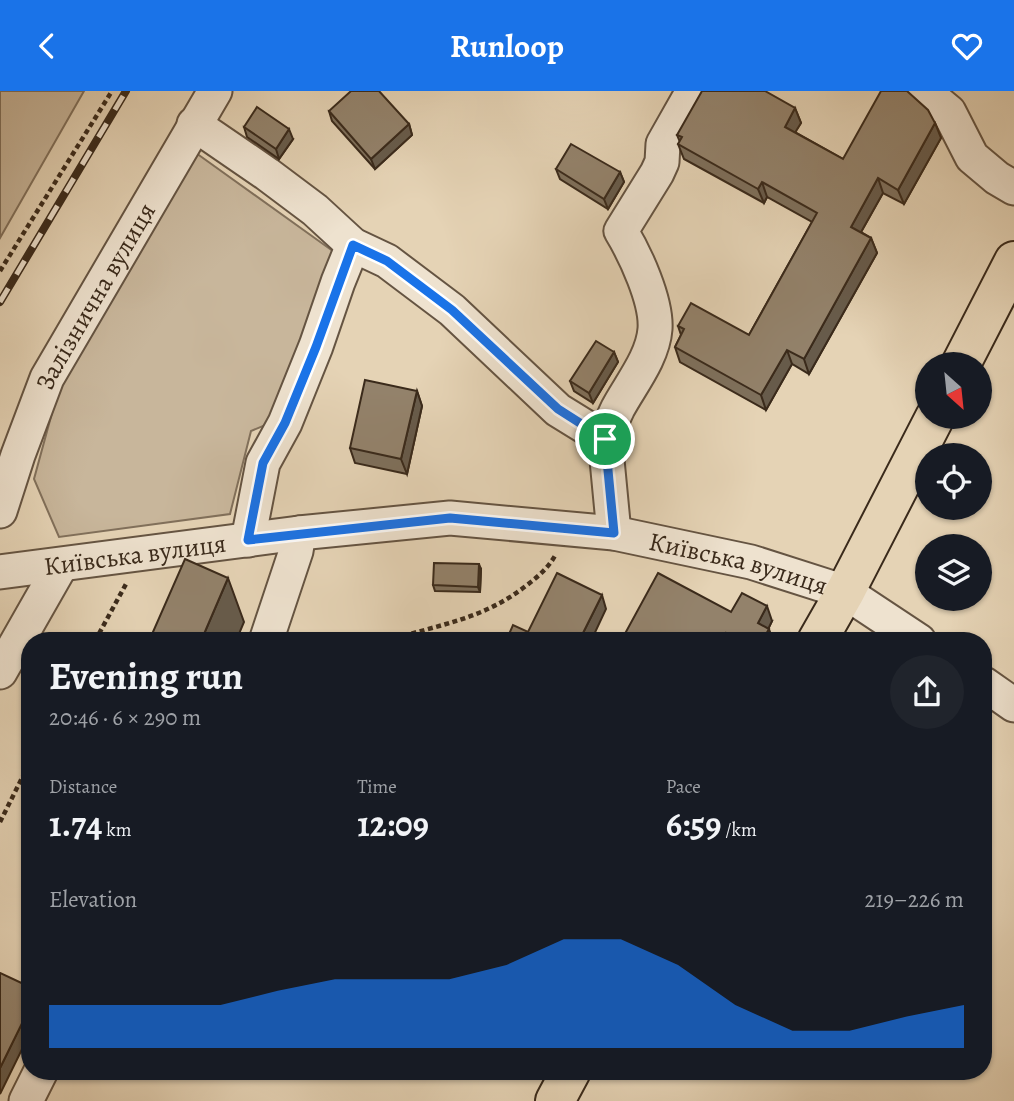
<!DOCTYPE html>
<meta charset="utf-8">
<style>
:root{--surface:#171b24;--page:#20242c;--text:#f1f3f6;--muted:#9ea1a6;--accent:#1a73e8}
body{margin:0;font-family:Alegreya,serif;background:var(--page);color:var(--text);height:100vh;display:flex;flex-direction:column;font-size:26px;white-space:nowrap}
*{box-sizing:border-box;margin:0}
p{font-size:23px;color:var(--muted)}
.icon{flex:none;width:38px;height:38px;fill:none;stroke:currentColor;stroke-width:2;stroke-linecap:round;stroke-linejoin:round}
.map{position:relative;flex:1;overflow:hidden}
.panel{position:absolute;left:21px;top:541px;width:971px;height:448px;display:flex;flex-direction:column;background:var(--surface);border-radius:28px;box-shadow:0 2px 5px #0004}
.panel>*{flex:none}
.needle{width:46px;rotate:153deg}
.buttons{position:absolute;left:915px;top:261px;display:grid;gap:14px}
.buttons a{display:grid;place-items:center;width:77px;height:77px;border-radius:50%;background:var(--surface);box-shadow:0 2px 5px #0004;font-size:35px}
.pin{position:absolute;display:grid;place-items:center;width:60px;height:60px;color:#fff;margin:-30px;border:4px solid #fff;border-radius:50%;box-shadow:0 2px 7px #0007}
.round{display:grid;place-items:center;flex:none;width:74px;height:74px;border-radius:37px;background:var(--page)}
.head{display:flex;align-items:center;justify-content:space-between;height:119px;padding:0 28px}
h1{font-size:38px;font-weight:700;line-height:52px}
.figures{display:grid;grid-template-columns:repeat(3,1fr);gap:10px;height:119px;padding:7px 28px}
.figures div{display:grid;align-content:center}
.figures b{font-size:35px;font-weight:700}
.figures small{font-size:19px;font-weight:400}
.figures p{font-size:19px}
.chart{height:196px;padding:14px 28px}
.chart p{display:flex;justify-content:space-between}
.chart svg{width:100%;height:126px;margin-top:7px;fill:var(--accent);opacity:.7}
header{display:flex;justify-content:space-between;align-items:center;height:91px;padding:0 28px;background:var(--accent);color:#fff;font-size:32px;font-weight:700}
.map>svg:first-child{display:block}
.green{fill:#c8b69b;stroke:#81705b;stroke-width:2}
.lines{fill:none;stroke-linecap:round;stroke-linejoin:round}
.minor-casing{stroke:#655442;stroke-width:37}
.major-casing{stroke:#3a2a1b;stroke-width:42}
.path{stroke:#3a2a1b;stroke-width:4.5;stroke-dasharray:5 3.5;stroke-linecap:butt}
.minor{stroke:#eee2cf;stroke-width:33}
.major{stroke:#e5d3b5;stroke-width:38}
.rail-casing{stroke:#3a2a1b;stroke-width:8}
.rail{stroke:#eee2cf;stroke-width:5;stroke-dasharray:16;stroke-linecap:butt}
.wall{fill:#7e705c;stroke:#3a2a1b;stroke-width:2}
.shaded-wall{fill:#675b4b;stroke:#3a2a1b;stroke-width:2}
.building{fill:#93826b;stroke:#3a2a1b;stroke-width:2}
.route-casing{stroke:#fff;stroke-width:14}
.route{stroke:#1a73e8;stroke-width:9}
.labels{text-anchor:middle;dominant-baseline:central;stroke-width:7;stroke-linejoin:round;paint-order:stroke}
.street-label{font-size:26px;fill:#3a2a1b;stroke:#eee2cf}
</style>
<header><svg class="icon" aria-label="back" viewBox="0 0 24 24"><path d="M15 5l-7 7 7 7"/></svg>Runloop<svg class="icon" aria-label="heart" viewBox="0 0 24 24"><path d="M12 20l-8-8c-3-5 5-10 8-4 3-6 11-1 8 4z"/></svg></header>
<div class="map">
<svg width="1014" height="1010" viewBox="0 0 1014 1010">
<rect width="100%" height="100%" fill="#e5d3b5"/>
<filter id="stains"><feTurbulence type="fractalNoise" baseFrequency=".00286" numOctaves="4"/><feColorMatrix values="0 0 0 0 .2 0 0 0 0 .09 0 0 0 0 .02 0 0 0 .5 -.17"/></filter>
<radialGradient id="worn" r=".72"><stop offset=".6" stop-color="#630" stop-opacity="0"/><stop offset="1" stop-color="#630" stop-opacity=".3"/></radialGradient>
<!-- green -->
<g class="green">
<path d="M 0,0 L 84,0 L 0,147 Z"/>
<path d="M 196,62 L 337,163 L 268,333 L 251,340 L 230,423 L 59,446 L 34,388 L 61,289 Z"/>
</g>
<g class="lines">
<!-- minor casing -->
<g class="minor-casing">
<g id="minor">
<path d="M 924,0 L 949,21 L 972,66 L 997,87 L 1014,97"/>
<path d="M 194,33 L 267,83 L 315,119 L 353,154 L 387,170 L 452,219 L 558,319 L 605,348 L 614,442"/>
<path d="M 605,348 C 609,338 613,327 618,317 C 631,293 653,266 655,238 C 657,210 635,163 621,140 L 657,82 L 662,71 L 663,53 L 693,0"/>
<path id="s1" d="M 0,420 L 18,364 L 47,287 L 215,0"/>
<path d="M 248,449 L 263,372 L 285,332 L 316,255 L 338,191 L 353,154"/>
<path id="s2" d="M 0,481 L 299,442 L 450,427 L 614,442 L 751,471 L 845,501 L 919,550"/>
<path d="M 266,550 L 296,460 L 299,442"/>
<path d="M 0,581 L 61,474"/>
<path d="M 984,593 L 1014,614"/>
<path d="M 26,1010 L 41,980"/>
</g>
</g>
<!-- major casing -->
<g class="major-casing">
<g id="major">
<path d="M 961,273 L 1014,170"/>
<path d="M 817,550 L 845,501 L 935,326"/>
<path d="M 555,1010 L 571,980"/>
</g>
</g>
<!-- path -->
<g class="path">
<path d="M 0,180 L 112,0"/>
<path d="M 95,550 L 126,493"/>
<path d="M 387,550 C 439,533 483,529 527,494 C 539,485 549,476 556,463"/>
<path d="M 0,731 L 30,671"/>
</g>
<!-- minor -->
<use href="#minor" class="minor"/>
<!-- major -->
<use href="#major" class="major"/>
<!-- rail casing -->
<g class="rail-casing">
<path id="rail" d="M 0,211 L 126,0"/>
</g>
<!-- rail -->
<use href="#rail" class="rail"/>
</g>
<!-- wall -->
<g class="wall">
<path d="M 795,17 L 801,32 L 795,41 L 843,68 L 935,32 L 941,47 L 904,113 L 883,102 L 861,141 L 871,147 L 877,162 L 809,283 L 792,273 L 766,319 L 680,271 L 675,256 L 681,244 L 678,235 L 749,244 L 812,131 L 767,106 L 764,112 L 684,68 L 678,53 L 680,51 L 677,44 Z"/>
<path d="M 329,20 L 409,33 L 412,44 L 375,78 L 332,30 Z"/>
<path d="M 244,36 L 293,48 L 279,68 L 247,46 Z"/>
<path d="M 556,78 L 620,81 L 624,91 L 608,118 L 560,88 Z"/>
<path d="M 614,261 L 618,271 L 593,312 L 574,300 L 570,290 Z"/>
<path d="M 417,300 L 422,315 L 407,383 L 355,372 L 350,357 Z"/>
<path d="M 481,478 L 480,501 L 435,500 L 433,494 Z"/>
<path d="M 772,530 L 768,538 L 773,550 L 621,550 Z"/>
</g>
<!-- shaded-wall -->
<g class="shaded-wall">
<path d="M 795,17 L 801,32 L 790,50 L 785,36 Z"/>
<path d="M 935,32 L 941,47 L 904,113 L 898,99 Z"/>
<path d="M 409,33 L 412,44 L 375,78 L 371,68 Z"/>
<path d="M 289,38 L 293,48 L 279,68 L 276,58 Z"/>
<path d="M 620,81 L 624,91 L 608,118 L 604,108 Z"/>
<path d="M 878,87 L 883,102 L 856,150 L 851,136 Z"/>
<path d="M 762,91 L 767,106 L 764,112 L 758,98 Z"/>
<path d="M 871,147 L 877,162 L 809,283 L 804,268 Z"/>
<path d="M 787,259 L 792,273 L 766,319 L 761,304 Z"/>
<path d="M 614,261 L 618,271 L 593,312 L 589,302 Z"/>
<path d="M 417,300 L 422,315 L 407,383 L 401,368 Z"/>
<path d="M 479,473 L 481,478 L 480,501 L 478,496 Z"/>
<path d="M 228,487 L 244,531 L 236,550 L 201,550 Z"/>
<path d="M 602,504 L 606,518 L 591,550 L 579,550 Z"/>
<path d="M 767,515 L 772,530 L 764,547 L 758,532 Z"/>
<path d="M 769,538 L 773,550 L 762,550 Z"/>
<path d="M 726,542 L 728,550 L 722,550 Z"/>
<path d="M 30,916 L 30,942 L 0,1003 L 0,977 Z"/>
</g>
<!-- building -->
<g class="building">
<path d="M 351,0 L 379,0 L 409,33 L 371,68 L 329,20 Z"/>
<path d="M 702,0 L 765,0 L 795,17 L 785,36 L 843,68 L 881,0 L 907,0 L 928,19 L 935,32 L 898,99 L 878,87 L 851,136 L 871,147 L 804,268 L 787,259 L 761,304 L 675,256 L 684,238 L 678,235 L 691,212 L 749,244 L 817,122 L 762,91 L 758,98 L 678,53 L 682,46 L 677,44 Z"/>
<path d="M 257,16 L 289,38 L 276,58 L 244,36 Z"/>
<path d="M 571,53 L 620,81 L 604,108 L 556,78 Z"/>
<path d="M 596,250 L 614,261 L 589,302 L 570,290 Z"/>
<path d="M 365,289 L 417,300 L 401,368 L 350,357 Z"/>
<path d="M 185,468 L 228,487 L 201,550 L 149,550 Z"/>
<path d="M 434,472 L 479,473 L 478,496 L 433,494 Z"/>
<path d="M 557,482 L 602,504 L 579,550 L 506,550 L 513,534 L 528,541 Z"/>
<path d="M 658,482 L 731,521 L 742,502 L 767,515 L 758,532 L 769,538 L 762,550 L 739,550 L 726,542 L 722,550 L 621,550 Z"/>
<path d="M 0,882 L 30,896 L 30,916 L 0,977 Z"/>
</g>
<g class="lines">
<!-- route casing -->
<g class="route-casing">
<path id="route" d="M 353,154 L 387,170 L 452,219 L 558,318 L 605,348 L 614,442 L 450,427 L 248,449 L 263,372 L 285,332 L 316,256 Z"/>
</g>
<!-- route -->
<use href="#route" class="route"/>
</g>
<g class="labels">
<!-- street labels -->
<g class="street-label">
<text stroke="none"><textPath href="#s1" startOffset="236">Залізнична вулиця</textPath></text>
<text stroke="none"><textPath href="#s2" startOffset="136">Київська вулиця</textPath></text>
<text stroke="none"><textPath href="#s2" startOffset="746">Київська вулиця</textPath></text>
</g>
</g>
<rect width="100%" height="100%" filter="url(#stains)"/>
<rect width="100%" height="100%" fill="url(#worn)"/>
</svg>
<div class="buttons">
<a><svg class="needle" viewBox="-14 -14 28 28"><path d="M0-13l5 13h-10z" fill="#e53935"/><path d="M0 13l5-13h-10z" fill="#9ea1a6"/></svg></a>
<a><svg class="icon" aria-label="locate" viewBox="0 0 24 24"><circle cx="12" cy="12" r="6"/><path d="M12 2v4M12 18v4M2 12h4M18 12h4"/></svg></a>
<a><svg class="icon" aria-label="layers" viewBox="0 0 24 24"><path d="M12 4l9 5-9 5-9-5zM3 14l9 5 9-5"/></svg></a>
</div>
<div class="pin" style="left:605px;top:348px;background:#1e9e55"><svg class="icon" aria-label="arrive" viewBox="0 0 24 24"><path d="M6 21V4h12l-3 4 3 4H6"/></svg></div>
<section class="panel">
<div class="head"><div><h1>Evening run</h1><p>20:46 · 6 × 290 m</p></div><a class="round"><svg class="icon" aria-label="share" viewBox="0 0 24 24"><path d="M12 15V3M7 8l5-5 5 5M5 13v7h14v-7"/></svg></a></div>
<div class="figures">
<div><p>Distance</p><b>1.74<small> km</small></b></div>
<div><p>Time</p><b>12:09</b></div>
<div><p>Pace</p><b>6:59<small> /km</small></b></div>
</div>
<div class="chart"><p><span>Elevation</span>219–226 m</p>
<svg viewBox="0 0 160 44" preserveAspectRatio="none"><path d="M0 44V29L10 29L20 29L30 29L40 24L50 20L60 20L70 20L80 15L90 6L100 6L110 15L120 29L130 38L140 38L150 33L160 29V44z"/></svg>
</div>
</section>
</div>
